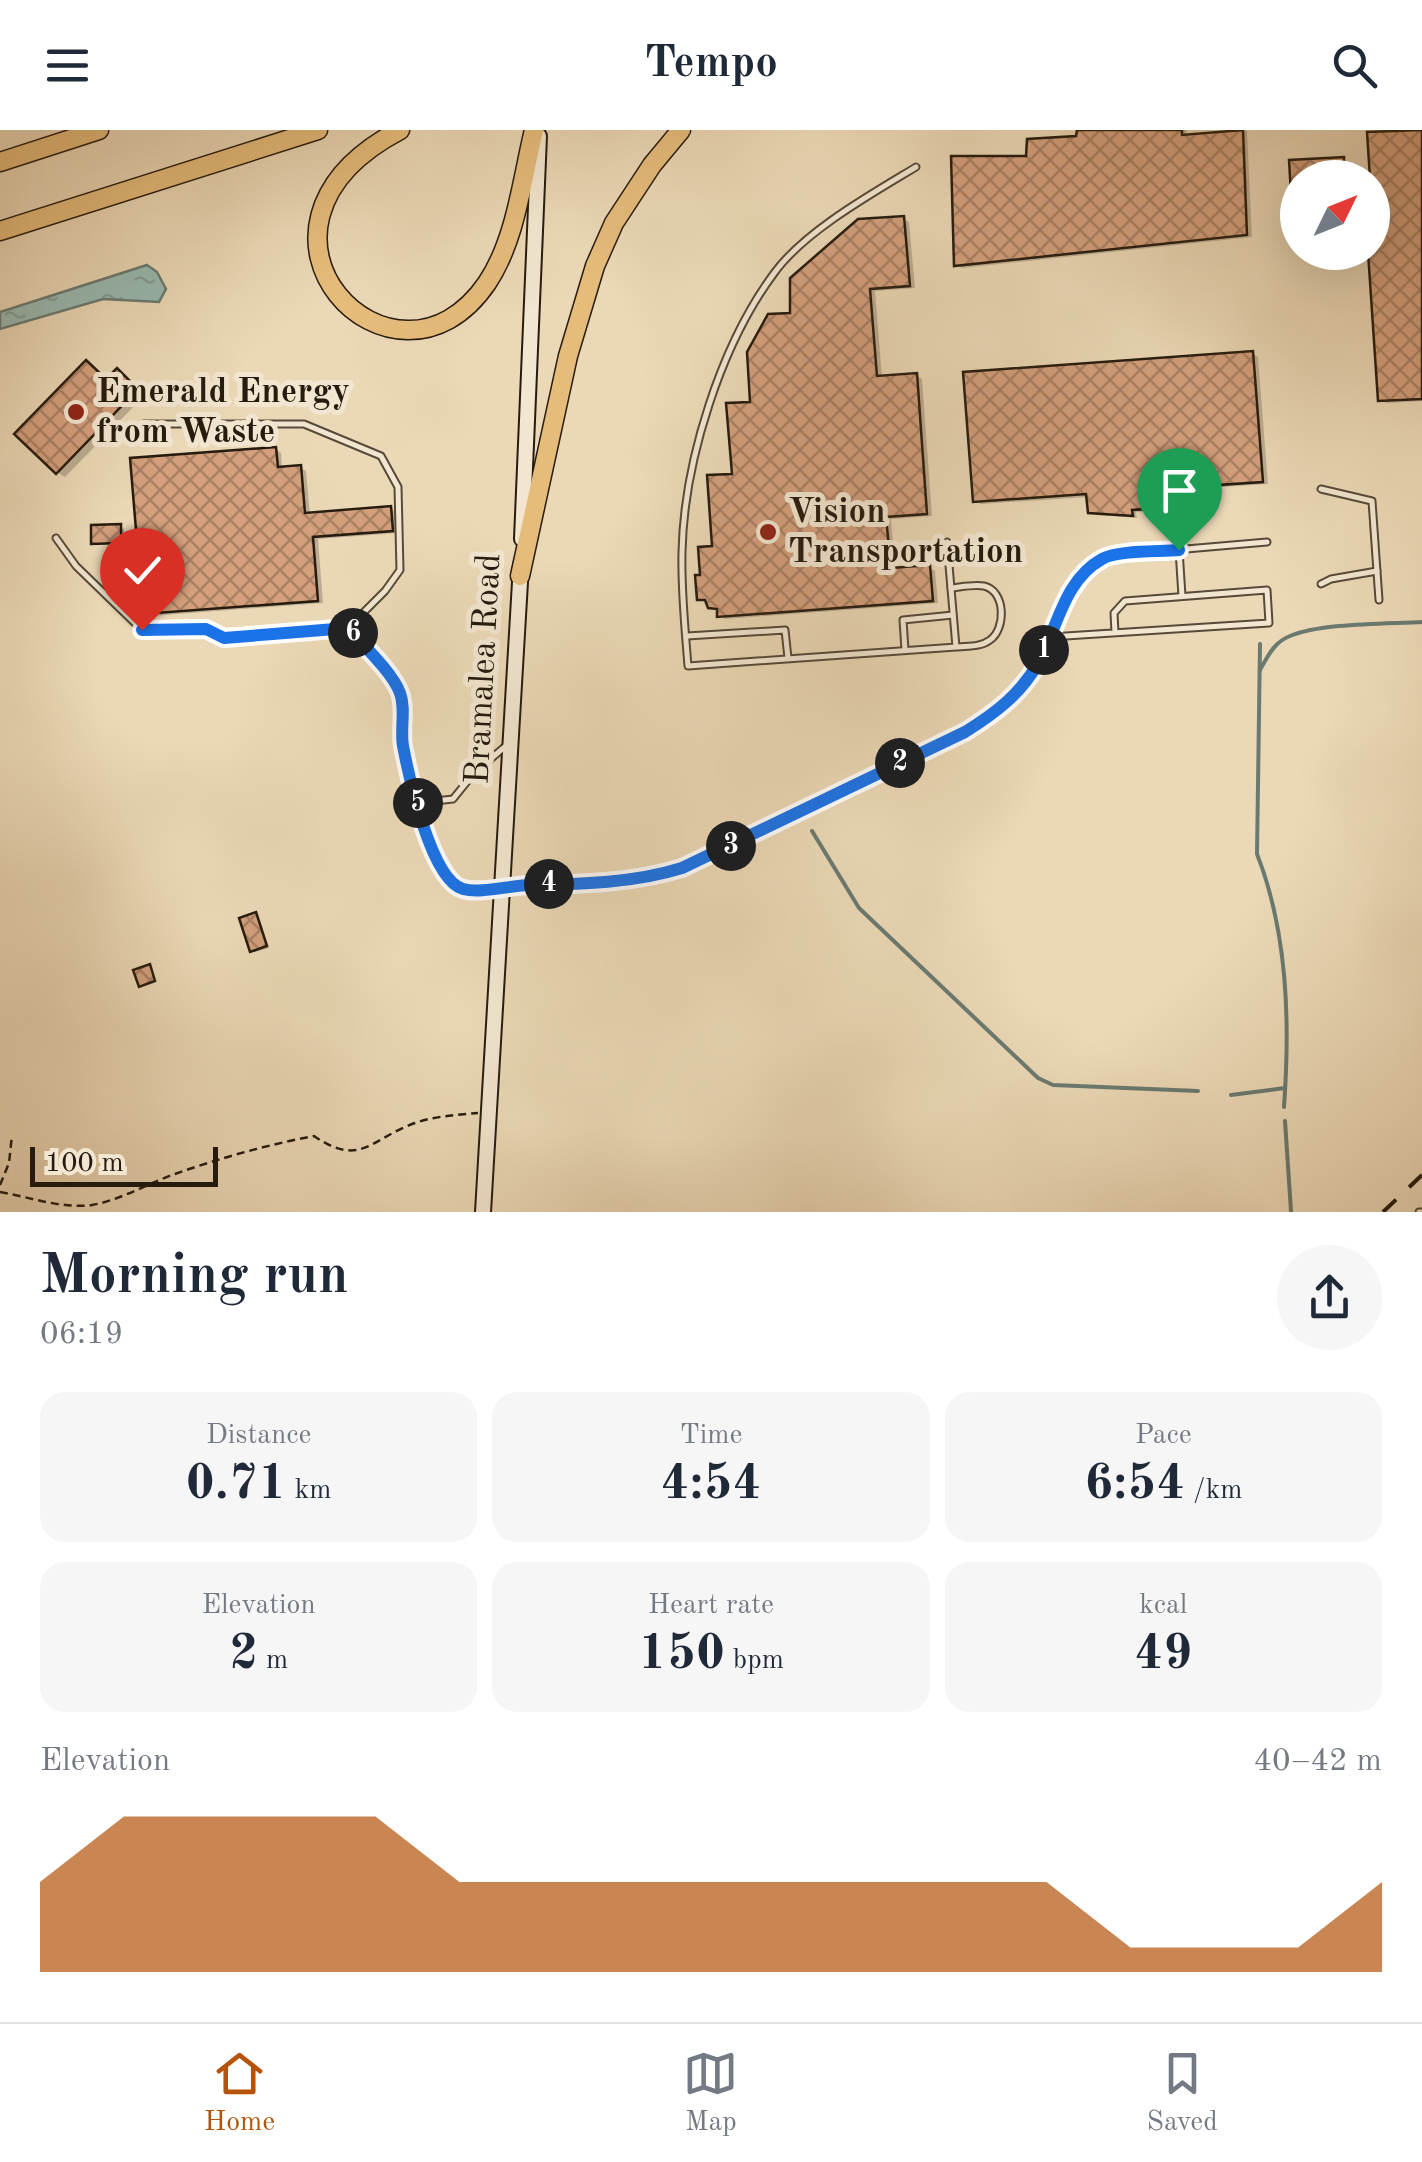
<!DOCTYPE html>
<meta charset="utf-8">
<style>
:root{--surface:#fff;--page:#f6f6f7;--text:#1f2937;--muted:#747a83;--line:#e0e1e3;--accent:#b45309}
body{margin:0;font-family:"Old Standard TT",serif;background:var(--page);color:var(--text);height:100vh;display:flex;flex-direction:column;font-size:38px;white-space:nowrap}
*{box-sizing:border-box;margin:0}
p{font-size:32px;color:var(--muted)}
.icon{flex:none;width:55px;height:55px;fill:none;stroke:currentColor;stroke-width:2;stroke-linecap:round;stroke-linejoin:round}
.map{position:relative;height:1082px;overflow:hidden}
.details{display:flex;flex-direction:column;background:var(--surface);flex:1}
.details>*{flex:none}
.needle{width:65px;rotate:47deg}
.fabs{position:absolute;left:1280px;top:30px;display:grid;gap:20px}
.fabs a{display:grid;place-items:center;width:110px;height:110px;border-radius:50%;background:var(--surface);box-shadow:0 10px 40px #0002;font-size:50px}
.scale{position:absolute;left:30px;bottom:25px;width:188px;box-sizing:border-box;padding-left:10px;border:5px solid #261b0e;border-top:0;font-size:28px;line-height:35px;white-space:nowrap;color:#261b0e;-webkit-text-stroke:8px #f2e6d0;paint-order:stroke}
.pin{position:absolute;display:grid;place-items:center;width:85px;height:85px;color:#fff;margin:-102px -42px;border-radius:50% 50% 50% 0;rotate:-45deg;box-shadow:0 0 10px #0007}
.pin .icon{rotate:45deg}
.km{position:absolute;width:50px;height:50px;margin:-25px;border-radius:50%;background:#222;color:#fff;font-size:28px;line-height:50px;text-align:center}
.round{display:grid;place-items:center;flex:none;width:105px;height:105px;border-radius:52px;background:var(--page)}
.head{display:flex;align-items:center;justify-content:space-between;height:170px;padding:0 40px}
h1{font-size:55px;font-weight:800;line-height:75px}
.figures{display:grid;grid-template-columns:repeat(3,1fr);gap:15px;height:170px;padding:10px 40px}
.figures div{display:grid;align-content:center;border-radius:25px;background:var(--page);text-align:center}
.figures b{font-size:50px;font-weight:800}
.figures small{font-size:28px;font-weight:400}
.figures p{font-size:28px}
.chart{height:280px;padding:20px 40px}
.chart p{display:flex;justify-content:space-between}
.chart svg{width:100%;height:180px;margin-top:10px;fill:var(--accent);opacity:.7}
header{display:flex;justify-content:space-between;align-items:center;height:130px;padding:0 40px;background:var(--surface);font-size:45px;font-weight:800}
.dock{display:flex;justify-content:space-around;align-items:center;height:140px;border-top:2px solid var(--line);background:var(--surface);font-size:28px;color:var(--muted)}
.dock a{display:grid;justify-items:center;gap:5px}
.dock .active{color:var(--accent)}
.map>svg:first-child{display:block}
.water{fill:url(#water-ripples);stroke:#6a7a70;stroke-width:2.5}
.shadow{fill:#0003}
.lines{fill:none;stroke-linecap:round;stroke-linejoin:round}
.stream{stroke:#6a7a70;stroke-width:4}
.building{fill:url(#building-cross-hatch);stroke:#261b0e;stroke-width:2.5}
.service-casing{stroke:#574a38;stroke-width:9}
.secondary-casing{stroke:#261b0e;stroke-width:18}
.motorway-casing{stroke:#261b0e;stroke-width:21}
.path{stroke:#261b0e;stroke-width:2.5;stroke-dasharray:8 5;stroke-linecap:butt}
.service{stroke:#f2e6d0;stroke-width:5}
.secondary{stroke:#f2e6d0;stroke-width:14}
.motorway{stroke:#e6bc7b;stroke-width:18}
.rail{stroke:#261b0e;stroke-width:4;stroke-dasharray:18 18;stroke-linecap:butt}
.route-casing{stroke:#fff;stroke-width:20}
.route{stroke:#1a73e8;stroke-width:12}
.poi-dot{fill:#8f2418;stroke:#f2e6d0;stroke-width:4}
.labels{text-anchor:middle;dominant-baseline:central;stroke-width:10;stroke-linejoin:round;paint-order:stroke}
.poi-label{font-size:35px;font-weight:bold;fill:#261b0e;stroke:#f2e6d0;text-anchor:start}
.street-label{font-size:35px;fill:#261b0e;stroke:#f2e6d0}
</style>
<header><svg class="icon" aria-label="menu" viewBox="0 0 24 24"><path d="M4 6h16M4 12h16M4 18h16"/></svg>Tempo<svg class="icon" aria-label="search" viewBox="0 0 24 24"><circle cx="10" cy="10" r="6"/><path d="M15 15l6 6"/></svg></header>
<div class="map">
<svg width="1422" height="1082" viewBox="0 0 1422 1082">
<defs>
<pattern id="water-ripples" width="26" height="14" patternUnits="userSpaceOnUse" patternTransform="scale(2.5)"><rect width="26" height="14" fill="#98b9b1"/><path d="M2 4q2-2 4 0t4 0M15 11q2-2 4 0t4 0" fill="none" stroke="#839e97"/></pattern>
<pattern id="building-cross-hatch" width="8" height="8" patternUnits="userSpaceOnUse" patternTransform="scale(2.5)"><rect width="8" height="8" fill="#d39f7c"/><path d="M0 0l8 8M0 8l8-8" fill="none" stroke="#ab8164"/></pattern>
</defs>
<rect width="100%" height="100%" fill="#ebd8b6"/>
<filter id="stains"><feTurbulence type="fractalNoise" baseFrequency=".002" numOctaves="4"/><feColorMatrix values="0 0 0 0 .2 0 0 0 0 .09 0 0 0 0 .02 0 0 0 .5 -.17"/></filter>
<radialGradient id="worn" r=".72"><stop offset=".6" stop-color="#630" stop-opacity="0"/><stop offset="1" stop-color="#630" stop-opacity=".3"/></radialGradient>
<!-- water -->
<path class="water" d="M 147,135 L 157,142 L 166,159 L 159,172 L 103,169 L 0,199 L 0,182 Z"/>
<!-- shadow -->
<g class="shadow">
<path d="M 1079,0 L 1186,0 L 1187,7 L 1229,0 L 1247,1 L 1252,107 L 962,138 L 957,134 L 1028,29 L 1079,8 Z"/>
<path d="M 1422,1 L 1422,271 L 1386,273 L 1380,269 L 1372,122 Z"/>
<path d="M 1343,29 L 1349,33 L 1349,48 L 1298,48 L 1291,33 Z"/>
<path d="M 904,89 L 909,92 L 915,158 L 875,161 L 882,248 L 917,246 L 922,249 L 932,386 L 891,389 L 895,440 L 930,438 L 935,441 L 938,473 L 725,489 L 709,472 L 699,468 L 753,275 L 793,186 Z"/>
<path d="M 1253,224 L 1258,227 L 1268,354 L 1207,358 L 1209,377 L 1136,382 L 1137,388 L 1096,385 L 1090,381 L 1089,367 L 981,374 L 976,371 Z"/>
<path d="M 117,241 L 145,265 L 65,347 L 57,342 L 108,251 Z"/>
<path d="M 276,319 L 281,323 L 282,339 L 301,338 L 306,341 L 310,385 L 391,378 L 396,382 L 398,403 L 318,409 L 323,473 L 151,486 L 145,483 Z"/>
<path d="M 120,397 L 124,399 L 124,414 L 94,412 Z"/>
<path d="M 255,785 L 269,818 L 255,822 L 252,820 Z"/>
</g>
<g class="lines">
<!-- stream -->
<g class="stream">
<path d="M 1260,514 L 1257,724 C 1288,803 1290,893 1284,977"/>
<path d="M 1260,540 C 1268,526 1274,512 1290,506 C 1321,493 1387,494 1422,492"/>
<path d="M 812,701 L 859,778 L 1038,948 L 1053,955 L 1198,961"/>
<path d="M 1231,965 L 1285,958"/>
<path d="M 1285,991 L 1291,1081"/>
</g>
</g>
<!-- building -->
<g class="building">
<path d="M 1077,0 L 1182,0 L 1182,5 L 1243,0 L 1247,105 L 954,136 L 951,26 L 1026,26 L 1027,9 L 1076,6 Z"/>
<path d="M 1422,0 L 1422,269 L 1378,271 L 1368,122 L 1372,122 L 1372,48 L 1370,48 L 1367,2 Z"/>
<path d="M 1344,27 L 1344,48 L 1298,48 L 1298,116 L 1294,116 L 1289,30 Z"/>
<path d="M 904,86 L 910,156 L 870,159 L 877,246 L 917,243 L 927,384 L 886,387 L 891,438 L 930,435 L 933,471 L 717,487 L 717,479 L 708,478 L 705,470 L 697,470 L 695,445 L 700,445 L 698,417 L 712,416 L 707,345 L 732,344 L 726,273 L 750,272 L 747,222 L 768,184 L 790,183 L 790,148 L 858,89 Z"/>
<path d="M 1253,221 L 1263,352 L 1203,356 L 1204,375 L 1132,380 L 1133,386 L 1088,383 L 1086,364 L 973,372 L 963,242 Z"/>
<path d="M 86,230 L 106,249 L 117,238 L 138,259 L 56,344 L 14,304 Z"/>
<path d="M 276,317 L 278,337 L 301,335 L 305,383 L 391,376 L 393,401 L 313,407 L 318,471 L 143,484 L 130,328 Z"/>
<path d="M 121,394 L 121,413 L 91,414 L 91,395 Z"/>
<path d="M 256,782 L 267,816 L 250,822 L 239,788 Z"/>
<path d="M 150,834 L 155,851 L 139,857 L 133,840 Z"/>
</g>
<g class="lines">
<!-- service casing -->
<g class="service-casing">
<g id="service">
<path d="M 916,37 C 873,63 805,101 775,142 C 721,214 684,331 682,422 C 681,460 685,498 688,536 L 956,517 L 947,412"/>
<path d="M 1321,359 L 1372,371 L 1379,470"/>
<path d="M 56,408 L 76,436 L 142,500 L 206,499 L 223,508 L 348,498 L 385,461 L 400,440 L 398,357 L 381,326 L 304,294 L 144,294"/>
<path d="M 1179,420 L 1182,466"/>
<path d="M 1321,454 L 1331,449 L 1377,441"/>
<path d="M 951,458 C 961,457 974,454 984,456 C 1006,461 1006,499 990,510 C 981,517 968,516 958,517"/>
<path d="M 124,480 L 128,433"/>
<path d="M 348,498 L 400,561 L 403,614 L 423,691 L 438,737 L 446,748 L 461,759 L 651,748 L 716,723 L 965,602 C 994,583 1022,563 1039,532 C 1064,485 1059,464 1105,426 L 1267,412"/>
<path d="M 687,506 L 785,500 L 788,528"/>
<path d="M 1050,507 L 1269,493 L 1267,460 L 1125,471 L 1114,483 L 1115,503"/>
<path d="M 905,520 L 903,490 L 953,485"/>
<path d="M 417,658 L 435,671 L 453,669 L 474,643 L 507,615"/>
<path d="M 1419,1082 L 1422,1082"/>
</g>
</g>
<!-- secondary casing -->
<g class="secondary-casing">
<g id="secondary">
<path d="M 522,409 L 539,6"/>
<path d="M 483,1082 L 521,435"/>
</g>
</g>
<!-- motorway casing -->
<g class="motorway-casing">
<g id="motorway">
<path d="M 400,0 C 210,100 395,288 487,153 C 516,110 522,49 534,0"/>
<path d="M 0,32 L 99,0"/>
<path d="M 0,101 L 318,0"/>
<path d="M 520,446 L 568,226 L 595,136 L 614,93 L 652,35 L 681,0"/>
</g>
</g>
<!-- path -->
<g class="path">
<path d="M 0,1055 L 9,1033 L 12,1005"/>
<path d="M 0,1062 C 30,1067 61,1079 92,1075 C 120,1070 145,1055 172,1045 C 217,1029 266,1015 314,1006 C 361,1038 370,1009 415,993 C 435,986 456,985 478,983"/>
</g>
<!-- service -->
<use href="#service" class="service"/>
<!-- secondary -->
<use href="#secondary" class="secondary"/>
<!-- motorway -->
<use href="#motorway" class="motorway"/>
<!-- rail -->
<path class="rail" d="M 1383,1082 L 1422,1045"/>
</g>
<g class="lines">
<!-- route casing -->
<g class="route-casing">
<path id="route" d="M 142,500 L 206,499 L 224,508 L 348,498 C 362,514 393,543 400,563 C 406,579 400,599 403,616 C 409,647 431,750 463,759 C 481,764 511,755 531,755 C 582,754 634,753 682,738 L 965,602 C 994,584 1021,564 1038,533 C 1058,498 1063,451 1102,429 C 1117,420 1161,422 1179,420"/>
</g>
<!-- route -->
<use href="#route" class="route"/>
</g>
<!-- markers -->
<g class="poi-dot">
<circle cx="76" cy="282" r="10"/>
<circle cx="768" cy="402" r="10"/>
</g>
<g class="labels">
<!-- poi labels -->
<g class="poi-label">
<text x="96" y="262">Emerald Energy<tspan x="96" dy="40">from Waste</tspan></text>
<text x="788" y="382">Vision<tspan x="788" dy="40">Transportation</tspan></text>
</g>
<!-- street labels -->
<g class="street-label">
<text transform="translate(484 539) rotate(-87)">Bramalea Road</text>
</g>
</g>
<rect width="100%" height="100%" filter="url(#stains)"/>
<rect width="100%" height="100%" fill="url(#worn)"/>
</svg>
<div class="fabs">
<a><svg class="needle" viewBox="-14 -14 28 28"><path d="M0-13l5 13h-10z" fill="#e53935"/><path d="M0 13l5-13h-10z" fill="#747a83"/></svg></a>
</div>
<div class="scale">100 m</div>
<div class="pin" style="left:1179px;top:420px;background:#1e9e55"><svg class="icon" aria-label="arrive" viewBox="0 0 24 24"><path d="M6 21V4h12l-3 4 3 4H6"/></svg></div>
<div class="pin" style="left:142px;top:500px;background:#d93025"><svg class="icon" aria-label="check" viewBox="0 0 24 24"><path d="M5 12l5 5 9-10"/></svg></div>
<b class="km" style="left:1044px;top:520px">1</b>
<b class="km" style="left:900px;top:633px">2</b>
<b class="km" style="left:731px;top:716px">3</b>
<b class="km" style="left:549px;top:754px">4</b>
<b class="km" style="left:418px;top:673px">5</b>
<b class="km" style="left:353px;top:503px">6</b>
</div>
<section class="details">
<div class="head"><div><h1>Morning run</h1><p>06:19</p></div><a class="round"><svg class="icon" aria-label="share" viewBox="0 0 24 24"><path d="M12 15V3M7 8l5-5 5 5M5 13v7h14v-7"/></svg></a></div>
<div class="figures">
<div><p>Distance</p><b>0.71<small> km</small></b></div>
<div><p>Time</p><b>4:54</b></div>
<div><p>Pace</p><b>6:54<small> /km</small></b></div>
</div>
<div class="figures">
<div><p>Elevation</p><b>2<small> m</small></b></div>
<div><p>Heart rate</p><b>150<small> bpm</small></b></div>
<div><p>kcal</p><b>49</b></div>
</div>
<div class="chart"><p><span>Elevation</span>40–42 m</p>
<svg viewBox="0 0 160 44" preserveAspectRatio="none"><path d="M0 44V22L10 6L20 6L30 6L40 6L50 22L60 22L70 22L80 22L90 22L100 22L110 22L120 22L130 38L140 38L150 38L160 22V44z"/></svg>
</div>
</section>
<nav class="dock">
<a class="active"><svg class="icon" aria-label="home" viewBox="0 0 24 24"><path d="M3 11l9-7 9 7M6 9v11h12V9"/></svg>Home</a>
<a><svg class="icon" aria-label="map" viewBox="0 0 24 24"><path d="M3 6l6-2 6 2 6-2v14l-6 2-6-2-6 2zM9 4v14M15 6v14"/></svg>Map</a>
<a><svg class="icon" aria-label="saved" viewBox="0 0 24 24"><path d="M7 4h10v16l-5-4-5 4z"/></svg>Saved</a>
</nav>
